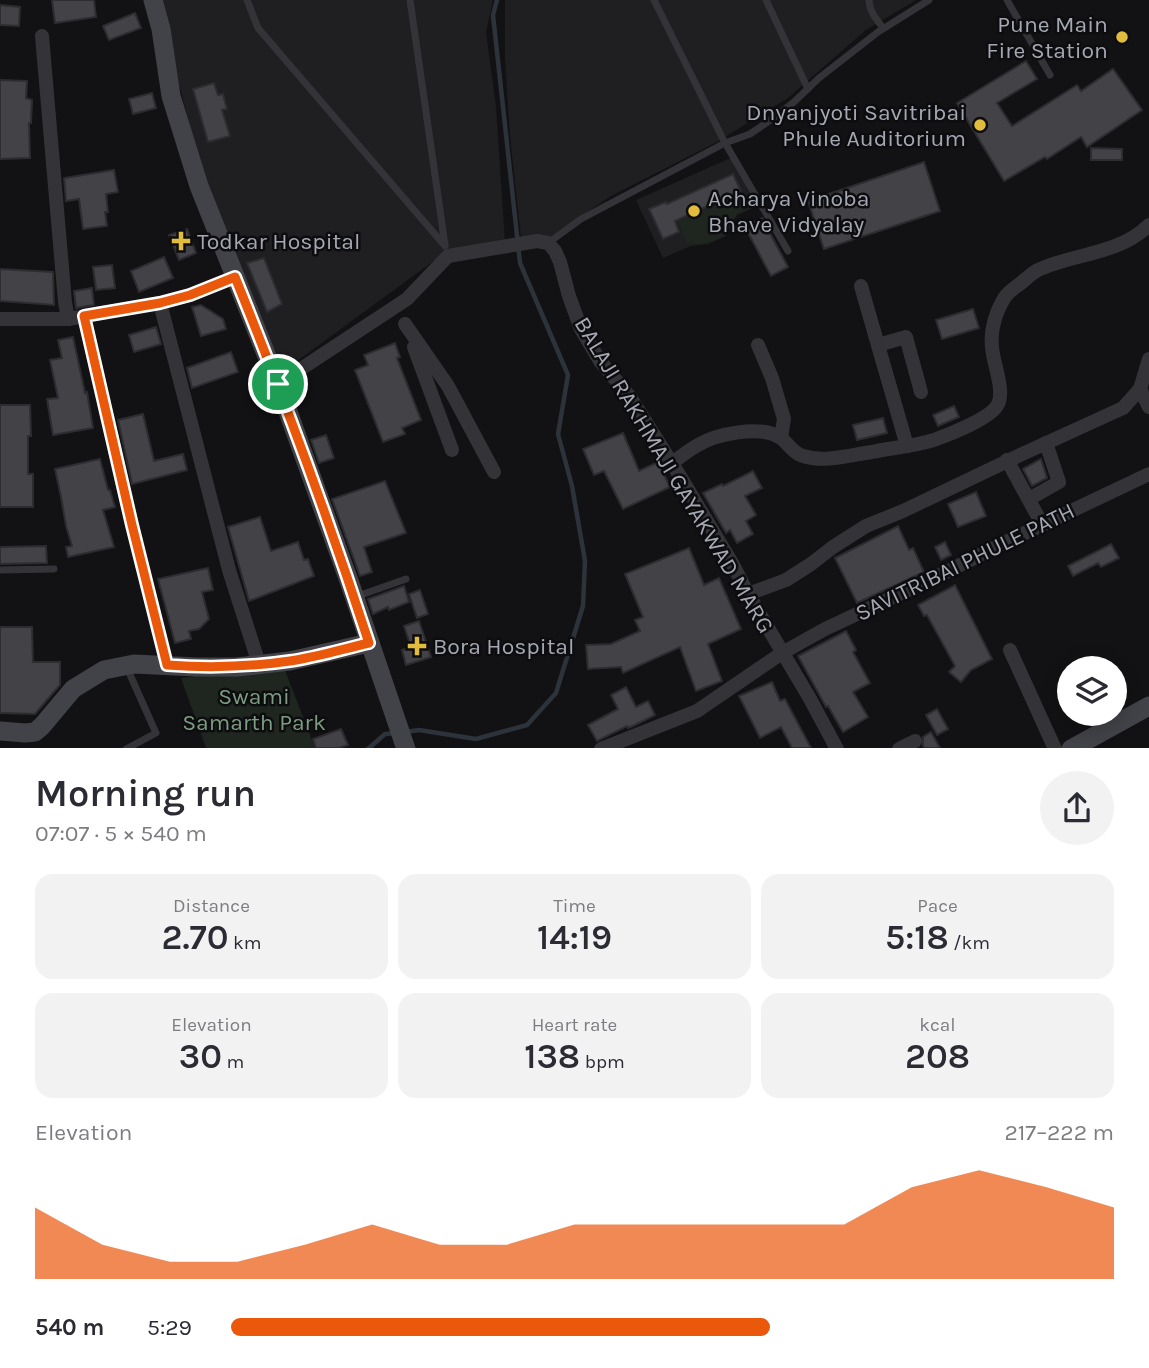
<!DOCTYPE html>
<meta charset="utf-8">
<style>
:root{--surface:#fff;--page:#f2f2f3;--text:#2b2b33;--muted:#7c7c81;--accent:#ea580c}
body{margin:0;font-family:Karla,sans-serif;background:var(--page);color:var(--text);height:100vh;display:flex;flex-direction:column;font-size:26px;white-space:nowrap}
*{box-sizing:border-box;margin:0}
p{font-size:23px;color:var(--muted)}
.icon{flex:none;width:38px;height:38px;fill:none;stroke:currentColor;stroke-width:2;stroke-linecap:round;stroke-linejoin:round}
.map{position:relative;height:748px;overflow:hidden}
.panel{display:flex;flex-direction:column;background:var(--surface);flex:1}
.panel>*{flex:none}
.buttons{position:absolute;left:1057px;top:656px;display:grid;gap:14px}
.buttons a{display:grid;place-items:center;width:70px;height:70px;border-radius:50%;background:var(--surface);box-shadow:0 4px 18px #0003;font-size:35px}
.pin{position:absolute;display:grid;place-items:center;width:60px;height:60px;color:#fff;margin:-30px;border:4px solid #fff;border-radius:50%;box-shadow:0 2px 7px #0007}
.round{display:grid;place-items:center;flex:none;width:74px;height:74px;border-radius:37px;background:var(--page)}
.summary{display:flex;align-items:center;justify-content:space-between;height:119px;padding:0 35px}
h1{font-size:38px;font-weight:600;line-height:52px}
.metrics{display:grid;grid-template-columns:repeat(3,1fr);gap:10px;height:119px;padding:7px 35px}
.metrics div{display:grid;align-content:center;border-radius:18px;background:var(--page);text-align:center}
.metrics b{font-size:35px;font-weight:600}
.metrics small{font-size:19px;font-weight:400}
.metrics p{font-size:19px}
.chart{height:196px;padding:14px 35px}
.chart p{display:flex;justify-content:space-between}
.chart svg{width:100%;height:126px;margin-top:7px;fill:var(--accent);opacity:.7}
ul{padding:0 35px;list-style:none;font-size:23px}
li{display:grid;grid-template-columns:112px 84px 1fr;align-items:center;height:52px}
li i{height:18px;border-radius:9px;background:var(--accent)}
.map>svg:first-child{display:block}
.built{fill:#1f1e21}
.green{fill:#1f2620}
.lines{fill:none;stroke-linecap:round;stroke-linejoin:round}
.stream{stroke:#2d333b;stroke-width:4.5}
.building{fill:#424247;stroke:#2d2c30;stroke-width:2}
.lane{stroke:#343438;stroke-width:7}
.street{stroke:#343438;stroke-width:14}
.secondary{stroke:#424348;stroke-width:19}
.route-casing{stroke:#fff;stroke-width:14}
.route{stroke:#ea580c;stroke-width:9}
.poi-dot{fill:#e1bc3d;stroke:#0d0d0f;stroke-width:2.5}
.labels{text-anchor:middle;dominant-baseline:central;stroke-width:5;stroke-linejoin:round;paint-order:stroke}
.poi-label{font-size:23px;fill:#a5a8b3;stroke:#0d0d0f;text-anchor:start}
.street-label{font-size:23px;fill:#a5a8b3;stroke:#0d0d0f}
.park-label{font-size:23px;fill:#7d9d83;stroke:#0d0d0f}
</style>
<div class="map">
<svg width="1149" height="749" viewBox="0 0 1149 749">
<rect width="100%" height="100%" fill="#121214"/>
<!-- built -->
<g class="built">
<path d="M 157,0 L 493,0 L 486,32 L 496,107 L 505,242 L 450,249 L 278,375 L 209,199 Z"/>
<path d="M 505,0 L 916,0 L 866,30 L 788,98 L 717,142 L 611,196 L 547,239 L 521,238 L 510,136 L 505,60 Z"/>
<path d="M 735,156 L 758,206 L 737,215 L 726,236 L 708,244 L 691,246 L 663,258 L 636,200 Z"/>
</g>
<!-- green -->
<g class="green">
<path d="M 737,196 L 743,211 C 732,215 733,225 726,233 C 717,244 700,243 687,244 L 678,221 Z"/>
<path d="M 283,665 L 315,748 L 206,748 L 181,678 Z"/>
</g>
<g class="lines">
<!-- stream -->
<g class="stream">
<path d="M 405,732 L 419,730 L 476,739 L 527,725 L 556,693 L 583,606 L 585,561 L 572,486 L 558,434 L 568,375 L 520,263 L 493,15 L 497,0"/>
<path d="M 368,749 L 385,734 L 396,733"/>
</g>
</g>
<!-- building -->
<g class="building">
<path d="M 52,0 L 94,0 L 96,17 L 55,23 Z"/>
<path d="M 0,5 L 20,7 L 19,26 L 0,25 Z"/>
<path d="M 135,13 L 141,28 L 109,40 L 103,26 Z"/>
<path d="M 1026,61 L 1037,79 L 997,103 L 1012,126 L 1077,85 L 1081,91 L 1113,69 L 1142,110 L 1087,147 L 1081,137 L 1047,159 L 1045,157 L 1004,181 L 957,103 Z"/>
<path d="M 0,80 L 27,81 L 26,98 L 32,100 L 31,123 L 29,123 L 30,158 L 0,159 Z"/>
<path d="M 214,83 L 218,95 L 223,94 L 227,109 L 222,110 L 230,136 L 208,142 L 193,89 Z"/>
<path d="M 152,93 L 156,108 L 133,114 L 129,99 Z"/>
<path d="M 1091,148 L 1122,149 L 1122,160 L 1091,160 Z"/>
<path d="M 924,162 L 940,211 L 824,249 L 808,201 Z"/>
<path d="M 114,170 L 118,192 L 106,194 L 108,212 L 105,212 L 107,226 L 83,229 L 79,199 L 66,201 L 64,178 Z"/>
<path d="M 733,174 L 741,191 L 675,221 L 679,232 L 663,239 L 649,209 L 666,202 L 667,204 Z"/>
<path d="M 762,218 L 788,267 L 771,276 L 745,227 Z"/>
<path d="M 187,229 L 196,253 L 179,260 L 169,235 Z"/>
<path d="M 164,257 L 173,278 L 139,292 L 131,271 Z"/>
<path d="M 264,258 L 282,304 L 267,312 L 247,263 Z"/>
<path d="M 112,265 L 115,288 L 96,290 L 93,267 Z"/>
<path d="M 0,269 L 53,272 L 54,305 L 0,301 Z"/>
<path d="M 92,288 L 94,305 L 76,308 L 74,291 Z"/>
<path d="M 201,305 L 223,319 L 226,329 L 201,336 L 192,307 Z"/>
<path d="M 973,309 L 979,328 L 942,339 L 936,320 Z"/>
<path d="M 156,327 L 161,344 L 134,352 L 129,335 Z"/>
<path d="M 73,337 L 85,393 L 87,392 L 93,428 L 53,435 L 47,399 L 58,398 L 50,360 L 62,358 L 58,340 Z"/>
<path d="M 395,343 L 400,357 L 397,358 L 421,420 L 402,428 L 405,434 L 383,442 L 355,370 L 368,365 L 364,355 Z"/>
<path d="M 231,352 L 238,372 L 192,388 L 187,368 Z"/>
<path d="M 0,405 L 30,405 L 31,436 L 28,436 L 28,474 L 33,474 L 33,507 L 0,507 Z"/>
<path d="M 954,406 L 959,417 L 938,426 L 933,415 Z"/>
<path d="M 143,414 L 154,461 L 183,454 L 187,470 L 132,484 L 118,420 Z"/>
<path d="M 883,418 L 887,433 L 857,440 L 853,425 Z"/>
<path d="M 623,433 L 639,471 L 658,462 L 670,487 L 623,509 L 604,471 L 594,475 L 583,449 Z"/>
<path d="M 326,435 L 334,458 L 319,463 L 311,440 Z"/>
<path d="M 100,459 L 108,490 L 110,490 L 115,507 L 103,510 L 114,547 L 68,557 L 66,547 L 72,546 L 66,526 L 61,497 L 55,469 Z"/>
<path d="M 1041,459 L 1047,478 L 1032,486 L 1023,469 Z"/>
<path d="M 753,471 L 762,488 L 745,496 L 756,515 L 746,521 L 753,534 L 737,543 L 730,530 L 726,533 L 703,493 L 722,484 L 723,486 Z"/>
<path d="M 385,481 L 406,533 L 364,547 L 372,572 L 360,576 L 332,499 Z"/>
<path d="M 976,492 L 986,516 L 958,527 L 948,504 Z"/>
<path d="M 260,517 L 271,551 L 298,542 L 304,560 L 308,559 L 314,576 L 249,601 L 228,527 Z"/>
<path d="M 898,526 L 909,550 L 913,548 L 924,572 L 857,603 L 835,558 Z"/>
<path d="M 945,542 L 951,555 L 941,560 L 935,547 Z"/>
<path d="M 1111,544 L 1119,558 L 1101,567 L 1098,563 L 1073,576 L 1068,566 Z"/>
<path d="M 46,546 L 47,563 L 0,564 L 0,547 Z"/>
<path d="M 689,548 L 704,585 L 719,578 L 741,629 L 708,644 L 722,681 L 696,691 L 680,647 L 623,673 L 621,667 L 588,669 L 586,645 L 611,644 L 640,631 L 635,620 L 643,617 L 625,574 Z"/>
<path d="M 208,568 L 213,590 L 202,592 L 209,619 L 199,629 L 189,631 L 191,639 L 175,643 L 158,579 Z"/>
<path d="M 955,585 L 992,659 L 971,670 L 961,682 L 949,672 L 955,666 L 927,615 L 924,616 L 918,605 Z"/>
<path d="M 404,586 L 409,602 L 389,610 L 388,607 L 373,614 L 368,599 Z"/>
<path d="M 420,590 L 428,614 L 417,618 L 409,594 Z"/>
<path d="M 419,621 L 431,657 L 406,665 L 402,650 L 411,647 L 404,626 Z"/>
<path d="M 0,627 L 32,627 L 33,662 L 60,662 L 60,685 L 35,714 L 0,713 Z"/>
<path d="M 846,631 L 856,650 L 853,652 L 870,683 L 853,692 L 868,717 L 843,732 L 828,706 L 826,707 L 798,656 Z"/>
<path d="M 772,682 L 780,701 L 785,699 L 811,748 L 792,748 L 781,727 L 760,738 L 739,696 Z"/>
<path d="M 626,687 L 636,707 L 648,701 L 655,715 L 635,725 L 628,728 L 627,726 L 597,741 L 588,725 L 618,709 L 611,695 Z"/>
<path d="M 937,709 L 948,729 L 937,735 L 926,715 Z"/>
<path d="M 341,729 L 348,745 L 339,748 L 316,748 L 313,739 Z"/>
<path d="M 931,732 L 940,748 L 925,748 L 923,746 L 923,737 Z"/>
</g>
<g class="lines">
<!-- lane -->
<g class="lane">
<path d="M 247,0 L 258,28 L 445,246"/>
<path d="M 410,0 L 445,245"/>
<path d="M 654,0 L 725,143 L 788,251"/>
<path d="M 766,0 L 808,89"/>
<path d="M 869,0 C 869,11 877,20 883,28"/>
<path d="M 1007,0 L 1050,75"/>
<path d="M 548,243 L 581,219 L 725,143 L 750,134 L 772,119 L 794,102 L 819,78 L 878,32 L 929,0"/>
<path d="M 0,570 L 54,569"/>
<path d="M 355,597 L 406,579"/>
<path d="M 126,749 L 156,733 L 127,668"/>
</g>
<!-- street -->
<g class="street">
<path d="M 42,36 L 65,302 L 68,319"/>
<path d="M 861,286 L 907,446"/>
<path d="M 160,303 L 229,570 L 259,664"/>
<path d="M 84,316 L 132,525 L 167,665"/>
<path d="M 0,319 L 68,319 L 160,303 L 190,295 L 235,277"/>
<path d="M 405,324 L 448,386 L 494,472"/>
<path d="M 758,345 L 772,378 L 784,419 L 781,438"/>
<path d="M 878,345 L 906,337 L 921,392"/>
<path d="M 414,347 L 452,450"/>
<path d="M 278,384 L 407,299 L 448,256 L 537,241 L 548,243 L 555,251 L 560,262 L 569,296 L 581,329 L 600,361 L 630,397 L 683,481 L 732,563 L 748,594 L 809,697 L 837,749"/>
<path d="M 1140,389 L 1149,407"/>
<path d="M 1007,460 L 1042,524"/>
<path d="M 672,463 C 680,457 689,450 698,445 C 716,434 760,425 779,437 C 788,442 792,453 803,456 C 825,463 850,455 872,452 C 892,448 914,446 934,440 C 948,435 992,418 998,404 C 1005,390 993,363 992,347 C 990,330 996,311 1005,297 C 1009,291 1016,287 1021,283 C 1026,279 1032,273 1038,270 C 1074,253 1119,255 1149,225"/>
<path d="M 1029,499 L 1059,482 L 1046,443"/>
<path d="M 748,594 L 786,580 L 811,564 L 833,547 L 866,526 L 903,511 L 1020,455 L 1123,408 L 1140,389 L 1149,359"/>
<path d="M 1010,650 L 1055,749"/>
<path d="M 601,749 L 697,711 L 782,653 L 825,629 L 938,576 L 1006,542 L 1149,474"/>
<path d="M 899,749 L 915,741"/>
</g>
<!-- secondary -->
<g class="secondary">
<path d="M 153,0 L 161,29 L 171,96 L 199,186 L 278,384 L 349,581 L 406,749"/>
<path d="M 0,731 L 25,733 L 35,732 L 42,726 L 73,689 L 104,670 L 134,664 L 196,667 L 237,667 L 290,661 L 369,643"/>
<path d="M 1071,749 L 1149,706"/>
</g>
</g>
<g class="lines">
<!-- route casing -->
<g class="route-casing">
<path id="route" d="M 235,277 C 284,398 329,520 369,643 C 343,649 317,657 290,661 C 249,667 208,668 167,665 L 132,525 L 84,316 L 160,303 L 190,295 Z"/>
</g>
<!-- route -->
<use href="#route" class="route"/>
</g>
<!-- markers -->
<g class="poi-dot">
<circle cx="1122" cy="37" r="7"/>
<circle cx="980" cy="125" r="7"/>
<circle cx="694" cy="211" r="7"/>
<path d="M177.5 230.5h7v7h7v7h-7v7h-7v-7h-7v-7h7z"/>
<path d="M413.5 635.5h7v7h7v7h-7v7h-7v-7h-7v-7h7z"/>
</g>
<g class="labels">
<!-- poi labels -->
<g class="poi-label">
<text x="1108" y="24" text-anchor="end">Pune Main<tspan x="1108" dy="26">Fire Station</tspan></text>
<text x="966" y="112" text-anchor="end">Dnyanjyoti Savitribai<tspan x="966" dy="26">Phule Auditorium</tspan></text>
<text x="708" y="198">Acharya Vinoba<tspan x="708" dy="26">Bhave Vidyalay</tspan></text>
<text x="197" y="241">Todkar Hospital</text>
<text x="433" y="646">Bora Hospital</text>
</g>
<!-- street labels -->
<g class="street-label">
<text transform="translate(674 475) rotate(59)">BALAJI RAKHMAJI GAYAKWAD MARG</text>
<text transform="translate(965 562) rotate(-26)">SAVITRIBAI PHULE PATH</text>
</g>
<!-- park labels -->
<g class="park-label">
<text x="254" y="696">Swami<tspan x="254" dy="26">Samarth Park</tspan></text>
</g>
</g>
</svg>
<div class="buttons">
<a><svg class="icon" aria-label="layers" viewBox="0 0 24 24"><path d="M12 4l9 5-9 5-9-5zM3 14l9 5 9-5"/></svg></a>
</div>
<div class="pin" style="left:278px;top:384px;background:#1e9e55"><svg class="icon" aria-label="arrive" viewBox="0 0 24 24"><path d="M6 21V4h12l-3 4 3 4H6"/></svg></div>
</div>
<section class="panel">
<div class="summary"><div><h1>Morning run</h1><p>07:07 · 5 × 540 m</p></div><a class="round"><svg class="icon" aria-label="share" viewBox="0 0 24 24"><path d="M12 15V3M7 8l5-5 5 5M5 13v7h14v-7"/></svg></a></div>
<div class="metrics">
<div><p>Distance</p><b>2.70<small> km</small></b></div>
<div><p>Time</p><b>14:19</b></div>
<div><p>Pace</p><b>5:18<small> /km</small></b></div>
</div>
<div class="metrics">
<div><p>Elevation</p><b>30<small> m</small></b></div>
<div><p>Heart rate</p><b>138<small> bpm</small></b></div>
<div><p>kcal</p><b>208</b></div>
</div>
<div class="chart"><p><span>Elevation</span>217–222 m</p>
<svg viewBox="0 0 160 44" preserveAspectRatio="none"><path d="M0 44V19L10 32L20 38L30 38L40 32L50 25L60 32L70 32L80 25L90 25L100 25L110 25L120 25L130 12L140 6L150 12L160 19V44z"/></svg>
</div>
<ul>
<li><b>540 m</b>5:29<i style="width:61%"></i></li>
</ul>
</section>
